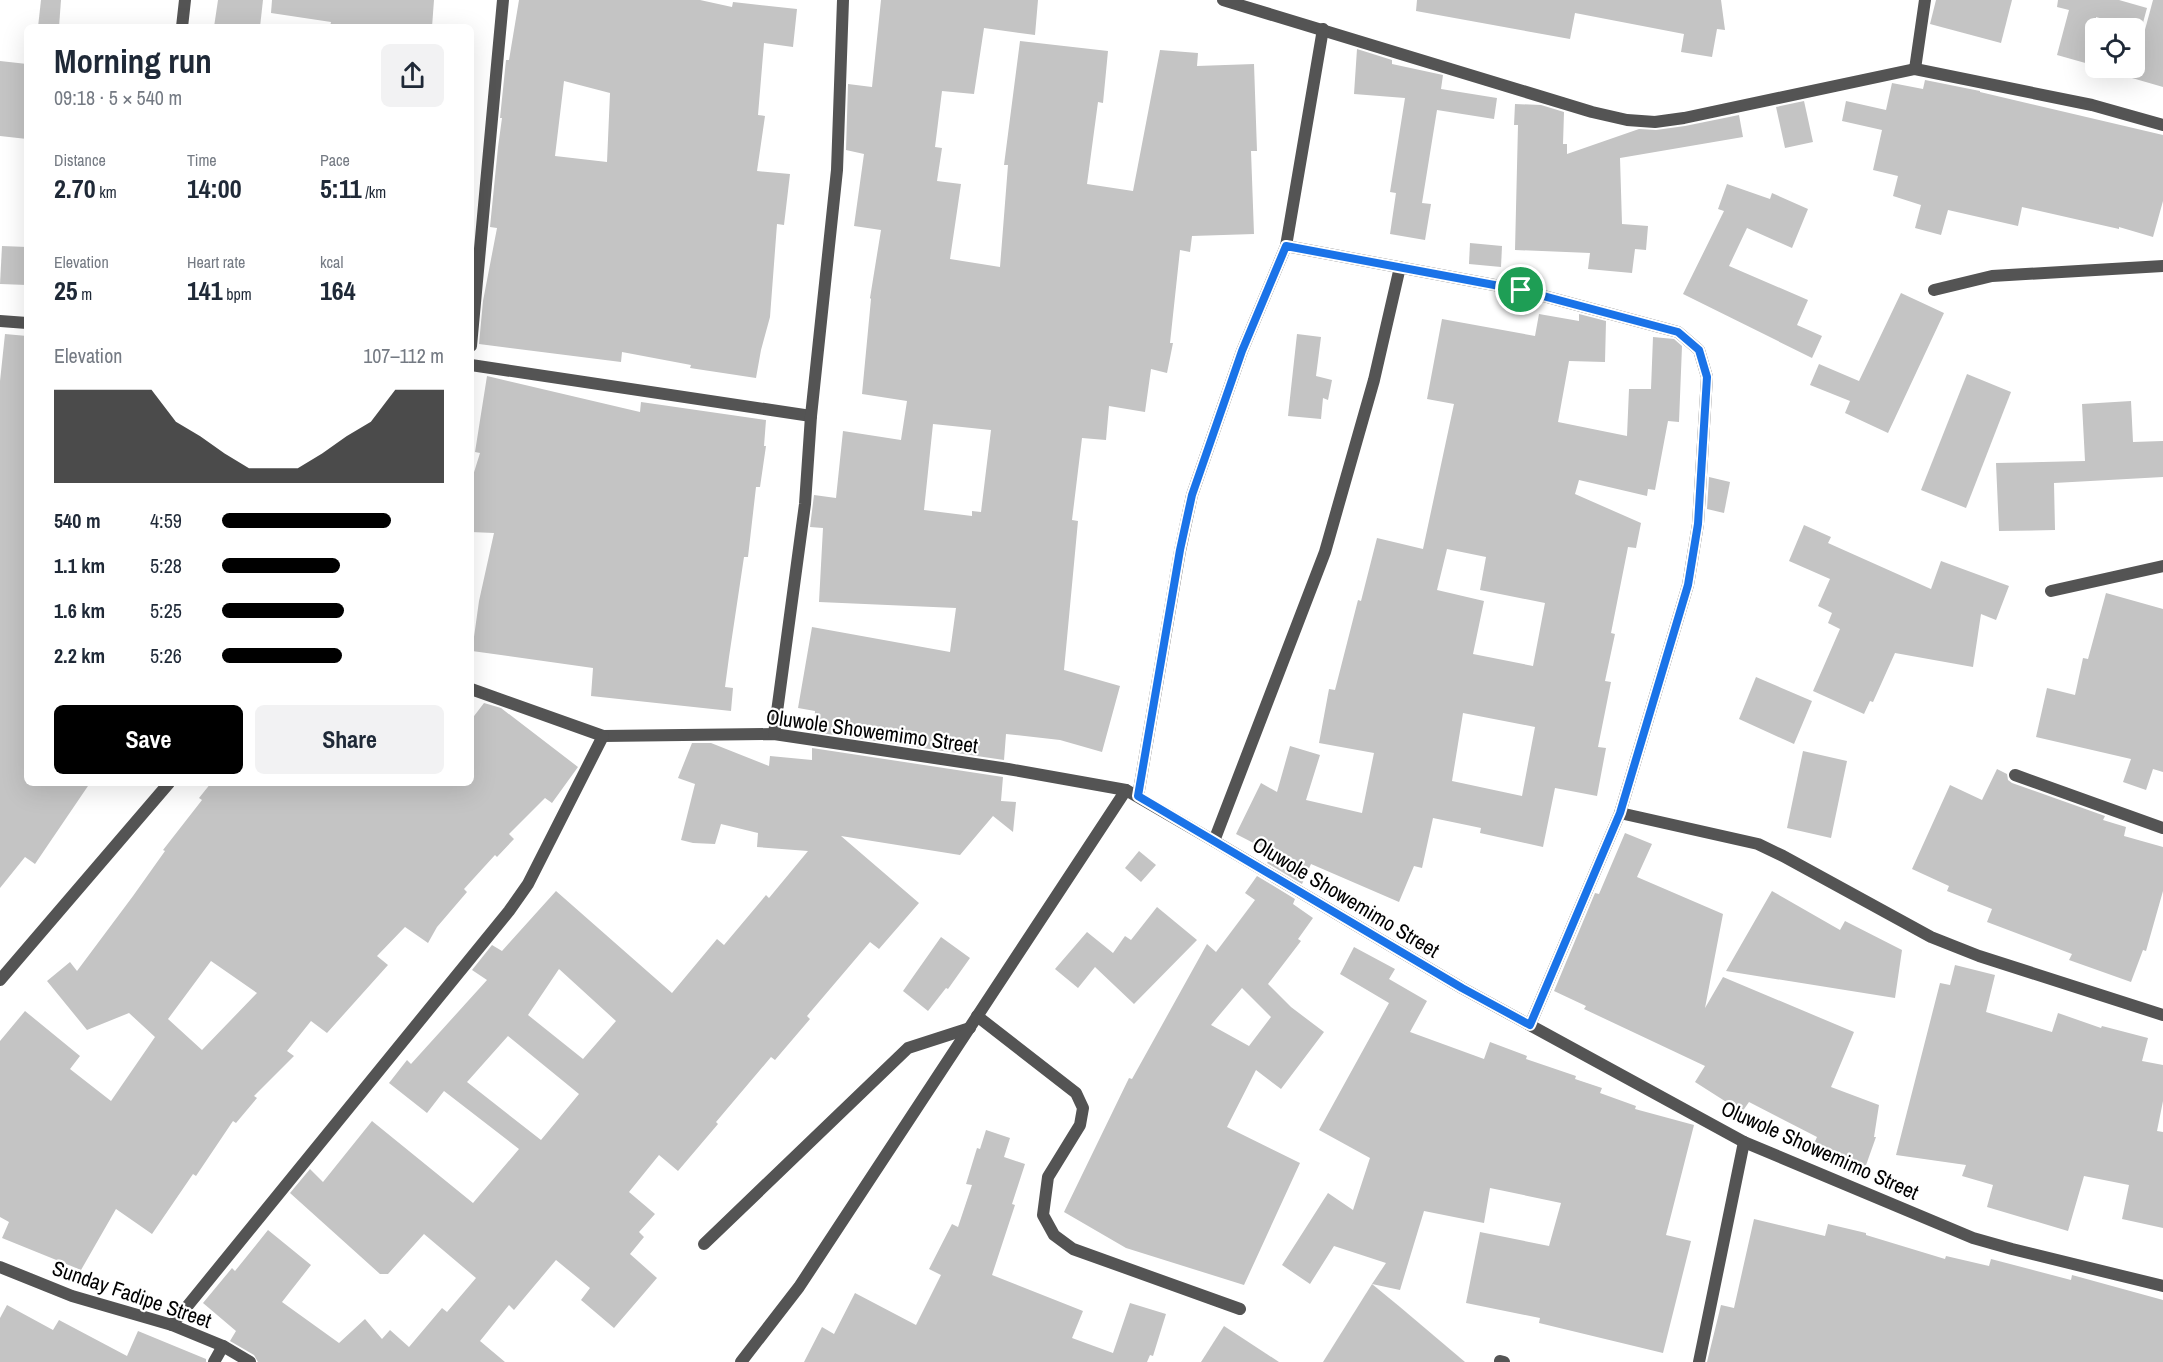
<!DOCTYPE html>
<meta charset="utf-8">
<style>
:root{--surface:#fff;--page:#f2f2f3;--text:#1f2937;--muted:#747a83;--accent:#000}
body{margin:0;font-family:"Archivo Narrow",sans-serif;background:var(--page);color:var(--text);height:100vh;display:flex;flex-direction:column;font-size:22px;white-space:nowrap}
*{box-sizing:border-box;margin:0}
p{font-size:20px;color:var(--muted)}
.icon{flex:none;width:33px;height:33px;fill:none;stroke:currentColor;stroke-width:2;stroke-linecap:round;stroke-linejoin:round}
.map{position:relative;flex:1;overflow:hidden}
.side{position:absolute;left:24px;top:24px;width:450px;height:762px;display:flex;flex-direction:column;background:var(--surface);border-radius:9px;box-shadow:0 6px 24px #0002}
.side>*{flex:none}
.tools{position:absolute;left:2085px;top:18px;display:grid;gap:12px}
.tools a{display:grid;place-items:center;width:60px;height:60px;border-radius:9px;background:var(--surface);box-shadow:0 6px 24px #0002;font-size:30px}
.pin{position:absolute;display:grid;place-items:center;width:51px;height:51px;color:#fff;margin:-26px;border:3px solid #fff;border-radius:50%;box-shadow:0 2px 6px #0007}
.round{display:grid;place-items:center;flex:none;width:63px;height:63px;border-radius:9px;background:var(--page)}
.overview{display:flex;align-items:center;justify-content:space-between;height:102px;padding:0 30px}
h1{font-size:33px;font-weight:700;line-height:45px}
.stats{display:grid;grid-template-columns:repeat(3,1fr);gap:9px;height:102px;padding:6px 30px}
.stats div{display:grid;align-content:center}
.stats b{font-size:26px;font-weight:700}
.stats small{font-size:16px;font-weight:400}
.stats p{font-size:16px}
.chart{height:168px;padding:12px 30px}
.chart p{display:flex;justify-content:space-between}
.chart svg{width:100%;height:108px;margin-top:6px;fill:var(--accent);opacity:.7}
.cta{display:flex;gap:12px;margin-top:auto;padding:12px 30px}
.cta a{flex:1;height:69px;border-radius:9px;background:var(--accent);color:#fff;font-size:24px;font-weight:700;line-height:69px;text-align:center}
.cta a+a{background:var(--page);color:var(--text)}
ul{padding:0 30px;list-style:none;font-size:20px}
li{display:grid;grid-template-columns:96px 72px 1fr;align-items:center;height:45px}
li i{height:15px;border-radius:8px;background:var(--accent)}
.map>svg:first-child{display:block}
.building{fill:#c4c4c4;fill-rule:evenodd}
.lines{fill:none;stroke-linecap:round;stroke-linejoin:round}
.lane{stroke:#545454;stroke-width:12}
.street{stroke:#545454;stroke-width:12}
.route-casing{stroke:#fff;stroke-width:12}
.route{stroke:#1a73e8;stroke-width:8}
.labels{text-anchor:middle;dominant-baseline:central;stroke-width:4.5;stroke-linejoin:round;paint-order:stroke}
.street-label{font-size:21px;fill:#000;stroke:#fff}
</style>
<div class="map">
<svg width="2163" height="1362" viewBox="0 0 2163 1362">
<rect width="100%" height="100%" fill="#fff"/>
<!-- building -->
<g class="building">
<path d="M 41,0 L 61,0 L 59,27 L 38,27 Z"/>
<path d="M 218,0 L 263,0 L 260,27 L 214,27 Z"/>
<path d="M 272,0 L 434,0 L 432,27 L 330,27 L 331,22 L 271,13 Z"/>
<path d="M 519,0 L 700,0 L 732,7 L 733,2 L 797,9 L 793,47 L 764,43 L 758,115 L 765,116 L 757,171 L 790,174 L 784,225 L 777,224 L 770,317 L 761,350 L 756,378 L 690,368 L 691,365 L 622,352 L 621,362 L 479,344 L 483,301 L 497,228 L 490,227 L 498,147 L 502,118 L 500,118 L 506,60 L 509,60 ZM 564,81 L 610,93 L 607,162 L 555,156 Z"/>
<path d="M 881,0 L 1038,0 L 1035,35 L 984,28 L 974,94 L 942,91 L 935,147 L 942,148 L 937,181 L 961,184 L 950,259 L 1000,267 L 1008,165 L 1004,165 L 1020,41 L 1108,51 L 1103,103 L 1098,102 L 1087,184 L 1133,191 L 1160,50 L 1198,53 L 1197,66 L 1254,64 L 1257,151 L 1251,151 L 1254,234 L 1192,236 L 1190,252 L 1180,250 L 1170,343 L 1173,343 L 1167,373 L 1151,369 L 1145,412 L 1109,406 L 1106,440 L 1082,438 L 1072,520 L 1078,521 L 1064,670 L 1120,686 L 1102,752 L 1060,740 L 1006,734 L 1004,760 L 814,732 L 815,711 L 798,708 L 812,627 L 950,652 L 956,608 L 819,602 L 823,528 L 810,527 L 814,495 L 836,498 L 843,431 L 901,440 L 907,401 L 862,394 L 871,299 L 870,298 L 881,230 L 854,226 L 864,154 L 846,150 L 848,84 L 872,87 ZM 933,424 L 991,430 L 981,512 L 972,511 L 972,516 L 924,510 Z"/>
<path d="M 1417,0 L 1721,0 L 1725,30 L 1717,29 L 1712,57 L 1681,52 L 1684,34 L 1575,13 L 1570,39 L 1416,11 Z"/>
<path d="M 1936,0 L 2012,0 L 2001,43 L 1930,24 Z"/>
<path d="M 2058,0 L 2119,0 L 2147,8 L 2141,30 L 2096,17 L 2096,66 L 2057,55 L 2069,10 L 2057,7 Z"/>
<path d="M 2153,0 L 2163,0 L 2163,87 L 2132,78 Z"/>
<path d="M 1357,49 L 1392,60 L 1392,64 L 1443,75 L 1441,89 L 1497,98 L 1494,119 L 1437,110 L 1422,203 L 1431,204 L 1425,240 L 1390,234 L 1396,193 L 1390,192 L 1405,98 L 1354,94 Z"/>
<path d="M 0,61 L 27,64 L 27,139 L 0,136 Z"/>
<path d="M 1925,80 L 1980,91 L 1980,92 L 2163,135 L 2163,201 L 2153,237 L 2119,227 L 2119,229 L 2022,207 L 2018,226 L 1948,210 L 1941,235 L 1915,228 L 1921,205 L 1893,196 L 1898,176 L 1873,170 L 1882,130 L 1842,121 L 1846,101 L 1886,110 L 1892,83 L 1923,89 Z"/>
<path d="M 1804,101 L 1813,142 L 1785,148 L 1776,107 Z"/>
<path d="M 1515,104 L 1541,105 L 1564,112 L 1563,144 L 1567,144 L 1567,154 L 1639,129 L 1656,130 L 1685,126 L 1739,115 L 1743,137 L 1620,158 L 1622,224 L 1648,226 L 1646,250 L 1635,249 L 1632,273 L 1588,269 L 1590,253 L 1515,250 L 1518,125 L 1514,125 Z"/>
<path d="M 1727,184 L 1770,199 L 1772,193 L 1808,209 L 1792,248 L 1747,228 L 1729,266 L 1808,300 L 1797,325 L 1822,336 L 1812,358 L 1683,294 L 1724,211 L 1718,209 Z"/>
<path d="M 1470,243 L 1502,246 L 1501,267 L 1469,264 Z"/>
<path d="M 2,246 L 27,247 L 27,285 L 0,284 Z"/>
<path d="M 1901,293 L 1944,313 L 1888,433 L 1845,413 L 1850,401 L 1810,385 L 1819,364 L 1859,381 Z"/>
<path d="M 1539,314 L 1579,321 L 1579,314 L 1606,321 L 1605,362 L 1569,361 L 1558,422 L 1627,436 L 1629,389 L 1651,389 L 1653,337 L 1674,339 L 1682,346 L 1679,422 L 1668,421 L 1655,490 L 1648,489 L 1647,496 L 1579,480 L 1575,494 L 1641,523 L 1636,548 L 1628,547 L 1611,633 L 1615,634 L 1605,681 L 1611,682 L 1598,747 L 1606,748 L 1597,796 L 1555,788 L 1543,847 L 1480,833 L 1481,828 L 1433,818 L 1422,868 L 1414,866 L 1399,902 L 1311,864 L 1302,884 L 1267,863 L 1273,853 L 1236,834 L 1261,783 L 1277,792 L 1290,746 L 1320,755 L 1306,800 L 1362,813 L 1374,753 L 1319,743 L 1329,689 L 1335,690 L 1358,600 L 1361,601 L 1377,538 L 1423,549 L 1454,404 L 1427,399 L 1442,319 L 1535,336 ZM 1447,549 L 1486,557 L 1480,590 L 1545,603 L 1533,666 L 1473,654 L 1484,601 L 1437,590 ZM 1463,713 L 1535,727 L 1522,796 L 1452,781 Z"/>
<path d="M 5,334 L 27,336 L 27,783 L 90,783 L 35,864 L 25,857 L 0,888 L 0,381 Z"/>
<path d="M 1297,334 L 1321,337 L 1316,376 L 1332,380 L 1328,400 L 1323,398 L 1321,419 L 1288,416 Z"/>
<path d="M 1967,374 L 2011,392 L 1966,508 L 1921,490 Z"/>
<path d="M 487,376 L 640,412 L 641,402 L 766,420 L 764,446 L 766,446 L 760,487 L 756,487 L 748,557 L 744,557 L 729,657 L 725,687 L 733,688 L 731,711 L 591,696 L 593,668 L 472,651 L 479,601 L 494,533 L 471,532 L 471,482 L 480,453 L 475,452 Z"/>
<path d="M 2131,401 L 2133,442 L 2163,441 L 2163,477 L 2054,483 L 2055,530 L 1999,531 L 1996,463 L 2085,461 L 2082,404 Z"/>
<path d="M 1709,477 L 1730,482 L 1724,513 L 1707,509 Z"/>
<path d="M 1804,525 L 1831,537 L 1828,543 L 1931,589 L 1941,561 L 2009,586 L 1996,620 L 1981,614 L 1973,667 L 1895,653 L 1873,702 L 1870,701 L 1864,714 L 1813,691 L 1840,629 L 1828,623 L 1832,613 L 1818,606 L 1830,579 L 1789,561 Z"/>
<path d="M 2106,593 L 2163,609 L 2163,772 L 2153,769 L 2146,790 L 2123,782 L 2131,759 L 2036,737 L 2047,688 L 2075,695 L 2083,658 L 2088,659 Z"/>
<path d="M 1756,677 L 1812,701 L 1794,744 L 1739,719 Z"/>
<path d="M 484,703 L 501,708 L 578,767 L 552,803 L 545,798 L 509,834 L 514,839 L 497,857 L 495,855 L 464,889 L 467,892 L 437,927 L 428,943 L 405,927 L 377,956 L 388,965 L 327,1033 L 311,1021 L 287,1051 L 294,1056 L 254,1096 L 257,1098 L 236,1123 L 233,1121 L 196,1176 L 193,1174 L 152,1234 L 116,1209 L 81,1270 L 2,1238 L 9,1222 L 0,1217 L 0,1041 L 25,1011 L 80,1056 L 70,1069 L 111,1101 L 155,1037 L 129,1013 L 87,1030 L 47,981 L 70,962 L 77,971 L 133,896 L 165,851 L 163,850 L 202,800 L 199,798 L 211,783 L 471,783 L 471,720 ZM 211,961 L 257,993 L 202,1050 L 168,1019 Z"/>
<path d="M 692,743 L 711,743 L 769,766 L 770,756 L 812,760 L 812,748 L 1003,777 L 1001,801 L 1016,802 L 1013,832 L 993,816 L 960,855 L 841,836 L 919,903 L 879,949 L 870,942 L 807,1016 L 810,1019 L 775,1060 L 771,1057 L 716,1122 L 718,1124 L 678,1171 L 659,1155 L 629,1192 L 655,1214 L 639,1232 L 644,1237 L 630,1254 L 657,1278 L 614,1328 L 581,1300 L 590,1288 L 556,1260 L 514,1310 L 509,1305 L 480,1341 L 505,1362 L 258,1362 L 254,1355 L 230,1341 L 236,1331 L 203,1303 L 232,1268 L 235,1271 L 268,1230 L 311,1265 L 282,1302 L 339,1343 L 365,1319 L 382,1339 L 390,1330 L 409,1347 L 442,1308 L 447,1312 L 476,1278 L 424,1234 L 388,1274 L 380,1274 L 290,1193 L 310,1169 L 323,1182 L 372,1121 L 473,1203 L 519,1149 L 444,1091 L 427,1113 L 389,1083 L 407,1060 L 411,1064 L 487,980 L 472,970 L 492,945 L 502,951 L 556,891 L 672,993 L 717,939 L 724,945 L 766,895 L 769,898 L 808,851 L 757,847 L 758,833 L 721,824 L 715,844 L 693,843 L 681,840 L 695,784 L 678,778 ZM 559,969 L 616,1021 L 583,1059 L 528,1015 ZM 508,1036 L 579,1094 L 541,1140 L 467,1082 Z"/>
<path d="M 1803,751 L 1847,761 L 1831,838 L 1787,828 Z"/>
<path d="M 1997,769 L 2007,774 L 2008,780 L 2012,783 L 2105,816 L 2103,820 L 2126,827 L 2124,836 L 2163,847 L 2163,891 L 2146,951 L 2143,950 L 2131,982 L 2069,960 L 2072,954 L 1987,922 L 1992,909 L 1947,891 L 1949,886 L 1912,869 L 1950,785 L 1982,800 Z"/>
<path d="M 1625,833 L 1652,844 L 1637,877 L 1723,914 L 1705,1008 L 1723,977 L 1854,1032 L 1831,1087 L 1879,1105 L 1874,1137 L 1876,1137 L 1865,1168 L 1812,1148 L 1817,1137 L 1749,1102 L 1742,1112 L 1695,1082 L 1705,1066 L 1584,1009 L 1586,1006 L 1554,991 L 1595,893 L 1599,894 Z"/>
<path d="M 1139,851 L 1156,865 L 1141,882 L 1125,868 Z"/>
<path d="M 1257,876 L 1295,899 L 1293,904 L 1313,918 L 1298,939 L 1301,941 L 1268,984 L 1291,1007 L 1324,1032 L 1281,1089 L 1256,1070 L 1227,1127 L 1300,1163 L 1244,1285 L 1126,1248 L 1064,1212 L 1129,1078 L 1132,1079 L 1207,944 L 1216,952 L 1255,900 L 1245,893 ZM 1242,988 L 1271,1017 L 1249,1046 L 1211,1025 Z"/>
<path d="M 1772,891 L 1840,930 L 1845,921 L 1902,950 L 1895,998 L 1726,971 Z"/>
<path d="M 1157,907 L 1197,940 L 1134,1004 L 1095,967 L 1078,988 L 1055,969 L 1087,932 L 1113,953 L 1125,936 L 1131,940 Z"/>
<path d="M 941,937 L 970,958 L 948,989 L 946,988 L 928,1011 L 903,991 Z"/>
<path d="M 1354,947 L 1395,969 L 1389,979 L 1427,1001 L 1410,1032 L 1484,1059 L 1490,1042 L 1527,1056 L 1526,1059 L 1576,1076 L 1575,1079 L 1602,1088 L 1600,1093 L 1636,1106 L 1635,1109 L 1694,1125 L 1666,1235 L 1691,1241 L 1663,1353 L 1539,1323 L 1540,1318 L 1466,1303 L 1480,1232 L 1549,1246 L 1561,1203 L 1490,1188 L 1484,1223 L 1424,1211 L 1400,1290 L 1372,1284 L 1386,1263 L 1334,1246 L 1310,1284 L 1282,1265 L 1328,1193 L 1353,1210 L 1370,1158 L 1319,1130 L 1389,1003 L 1340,974 Z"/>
<path d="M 1955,965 L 1995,975 L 1986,1012 L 2052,1032 L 2058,1013 L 2101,1028 L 2102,1026 L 2148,1038 L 2142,1061 L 2163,1065 L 2163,1101 L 2157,1131 L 2163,1132 L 2163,1228 L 2122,1219 L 2129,1185 L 2084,1176 L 2068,1231 L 1987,1207 L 1993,1185 L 1962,1176 L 1966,1165 L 1896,1155 L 1940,983 L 1950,985 Z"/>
<path d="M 986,1130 L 1010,1138 L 1004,1157 L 1025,1164 L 1012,1204 L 1015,1205 L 992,1275 L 1083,1311 L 1072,1338 L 1113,1353 L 1130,1303 L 1166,1314 L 1153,1356 L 1150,1355 L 1147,1362 L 804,1362 L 822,1327 L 834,1334 L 855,1293 L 916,1325 L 941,1275 L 929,1269 L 952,1224 L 958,1227 L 972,1185 L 966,1184 L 977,1148 L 980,1149 Z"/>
<path d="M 1754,1219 L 1825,1236 L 1828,1224 L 1866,1233 L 1866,1235 L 1945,1259 L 1946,1256 L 1989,1266 L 1991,1259 L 2071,1280 L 2072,1275 L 2163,1300 L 2163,1362 L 1707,1362 L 1721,1305 L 1734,1308 Z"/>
<path d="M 1372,1284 L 1400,1307 L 1465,1362 L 1323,1362 Z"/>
<path d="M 7,1305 L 53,1330 L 59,1320 L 127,1356 L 138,1331 L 206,1359 L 206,1362 L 0,1362 L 0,1318 Z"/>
<path d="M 1224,1326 L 1279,1362 L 1201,1362 Z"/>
</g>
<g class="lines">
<!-- lane -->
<path class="lane" d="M 977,1016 L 1076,1093 L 1083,1108 L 1080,1125 L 1048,1177 L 1043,1215 L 1054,1235 L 1073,1249 L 1240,1309"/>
<!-- street -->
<g class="street">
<path d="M 1223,0 L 1592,112 L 1627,120 L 1655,122 L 1684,118 L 1915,69 L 2092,105 L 2163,125"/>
<path d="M 182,27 L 185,0"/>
<path d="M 1915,69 L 1925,0"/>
<path d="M 1286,246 L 1521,290 L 1678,332 L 1699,350 L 1707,377 L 1698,524 L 1688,585 L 1620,813 L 1530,1025"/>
<path d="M 1934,290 L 1992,276 L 2163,266"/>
<path d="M 0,321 L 27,323"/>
<path d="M 471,346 L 503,0"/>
<path d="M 471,365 L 811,416"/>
<path d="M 2051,591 L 2163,566"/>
<path d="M 471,689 L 603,736 L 774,734 L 1008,769 L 1126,790 L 1214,841 L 1462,988 L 1744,1142 L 1973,1238 L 2012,1249 L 2163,1286"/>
<path d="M 774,734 L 805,504 L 811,416 L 837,170 L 843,0"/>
<path d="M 2015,775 L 2163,828"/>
<path d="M 1138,796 L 1180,551 L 1192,495 L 1242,351 L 1286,246 L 1323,29"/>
<path d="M 1620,813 L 1758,844 L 1783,856 L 1931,937 L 1979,956 L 2163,1015"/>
<path d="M 1214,841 L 1325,552 L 1374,380 L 1400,267"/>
<path d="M 0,980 L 169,783"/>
<path d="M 704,1244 L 908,1048 L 970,1028"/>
<path d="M 0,1267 L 72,1296 L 172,1325 L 223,1346 L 250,1362"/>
<path d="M 172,1325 L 509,911 L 528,884 L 603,736"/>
<path d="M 1500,1361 L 1504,1362"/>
<path d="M 214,1362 L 223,1346"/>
<path d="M 741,1362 L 799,1287 L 1126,790"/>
<path d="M 1699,1362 L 1744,1142"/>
</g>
</g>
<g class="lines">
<!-- route casing -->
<g class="route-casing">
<path id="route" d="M 1286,246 L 1521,290 L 1678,332 L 1699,350 L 1707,377 L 1698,524 L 1688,585 L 1620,813 L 1530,1025 L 1462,988 L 1138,796 L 1180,550 L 1192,495 L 1242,351 Z"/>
</g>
<!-- route -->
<use href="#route" class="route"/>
</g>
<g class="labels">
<!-- street labels -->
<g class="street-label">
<text transform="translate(872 731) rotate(8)">Oluwole Showemimo Street</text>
<text transform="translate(1346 897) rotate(31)">Oluwole Showemimo Street</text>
<text transform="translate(1820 1150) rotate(24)">Oluwole Showemimo Street</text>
<text transform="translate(132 1294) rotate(19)">Sunday Fadipe Street</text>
</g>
</g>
</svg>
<div class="tools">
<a><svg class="icon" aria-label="locate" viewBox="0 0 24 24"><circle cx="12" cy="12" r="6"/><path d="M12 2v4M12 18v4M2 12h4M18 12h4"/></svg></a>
</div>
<div class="pin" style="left:1521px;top:290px;background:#1e9e55"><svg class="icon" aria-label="arrive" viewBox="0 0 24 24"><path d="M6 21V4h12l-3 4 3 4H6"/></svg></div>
<section class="side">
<div class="overview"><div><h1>Morning run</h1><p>09:18 · 5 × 540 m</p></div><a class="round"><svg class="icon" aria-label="share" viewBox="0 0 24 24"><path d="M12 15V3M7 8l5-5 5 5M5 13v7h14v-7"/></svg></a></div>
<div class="stats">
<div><p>Distance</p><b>2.70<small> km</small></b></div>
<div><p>Time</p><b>14:00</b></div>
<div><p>Pace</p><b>5:11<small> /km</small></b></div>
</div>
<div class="stats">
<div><p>Elevation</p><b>25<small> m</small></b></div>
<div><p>Heart rate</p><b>141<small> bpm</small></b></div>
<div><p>kcal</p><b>164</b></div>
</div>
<div class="chart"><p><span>Elevation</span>107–112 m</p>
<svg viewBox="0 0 160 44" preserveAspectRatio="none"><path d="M0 44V6L10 6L20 6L30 6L40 6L50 19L60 25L70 32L80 38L90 38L100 38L110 32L120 25L130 19L140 6L150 6L160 6V44z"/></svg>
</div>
<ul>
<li><b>540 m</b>4:59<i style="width:76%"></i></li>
<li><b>1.1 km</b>5:28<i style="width:53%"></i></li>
<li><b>1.6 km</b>5:25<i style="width:55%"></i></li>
<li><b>2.2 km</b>5:26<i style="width:54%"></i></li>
</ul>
<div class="cta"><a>Save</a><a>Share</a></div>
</section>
</div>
